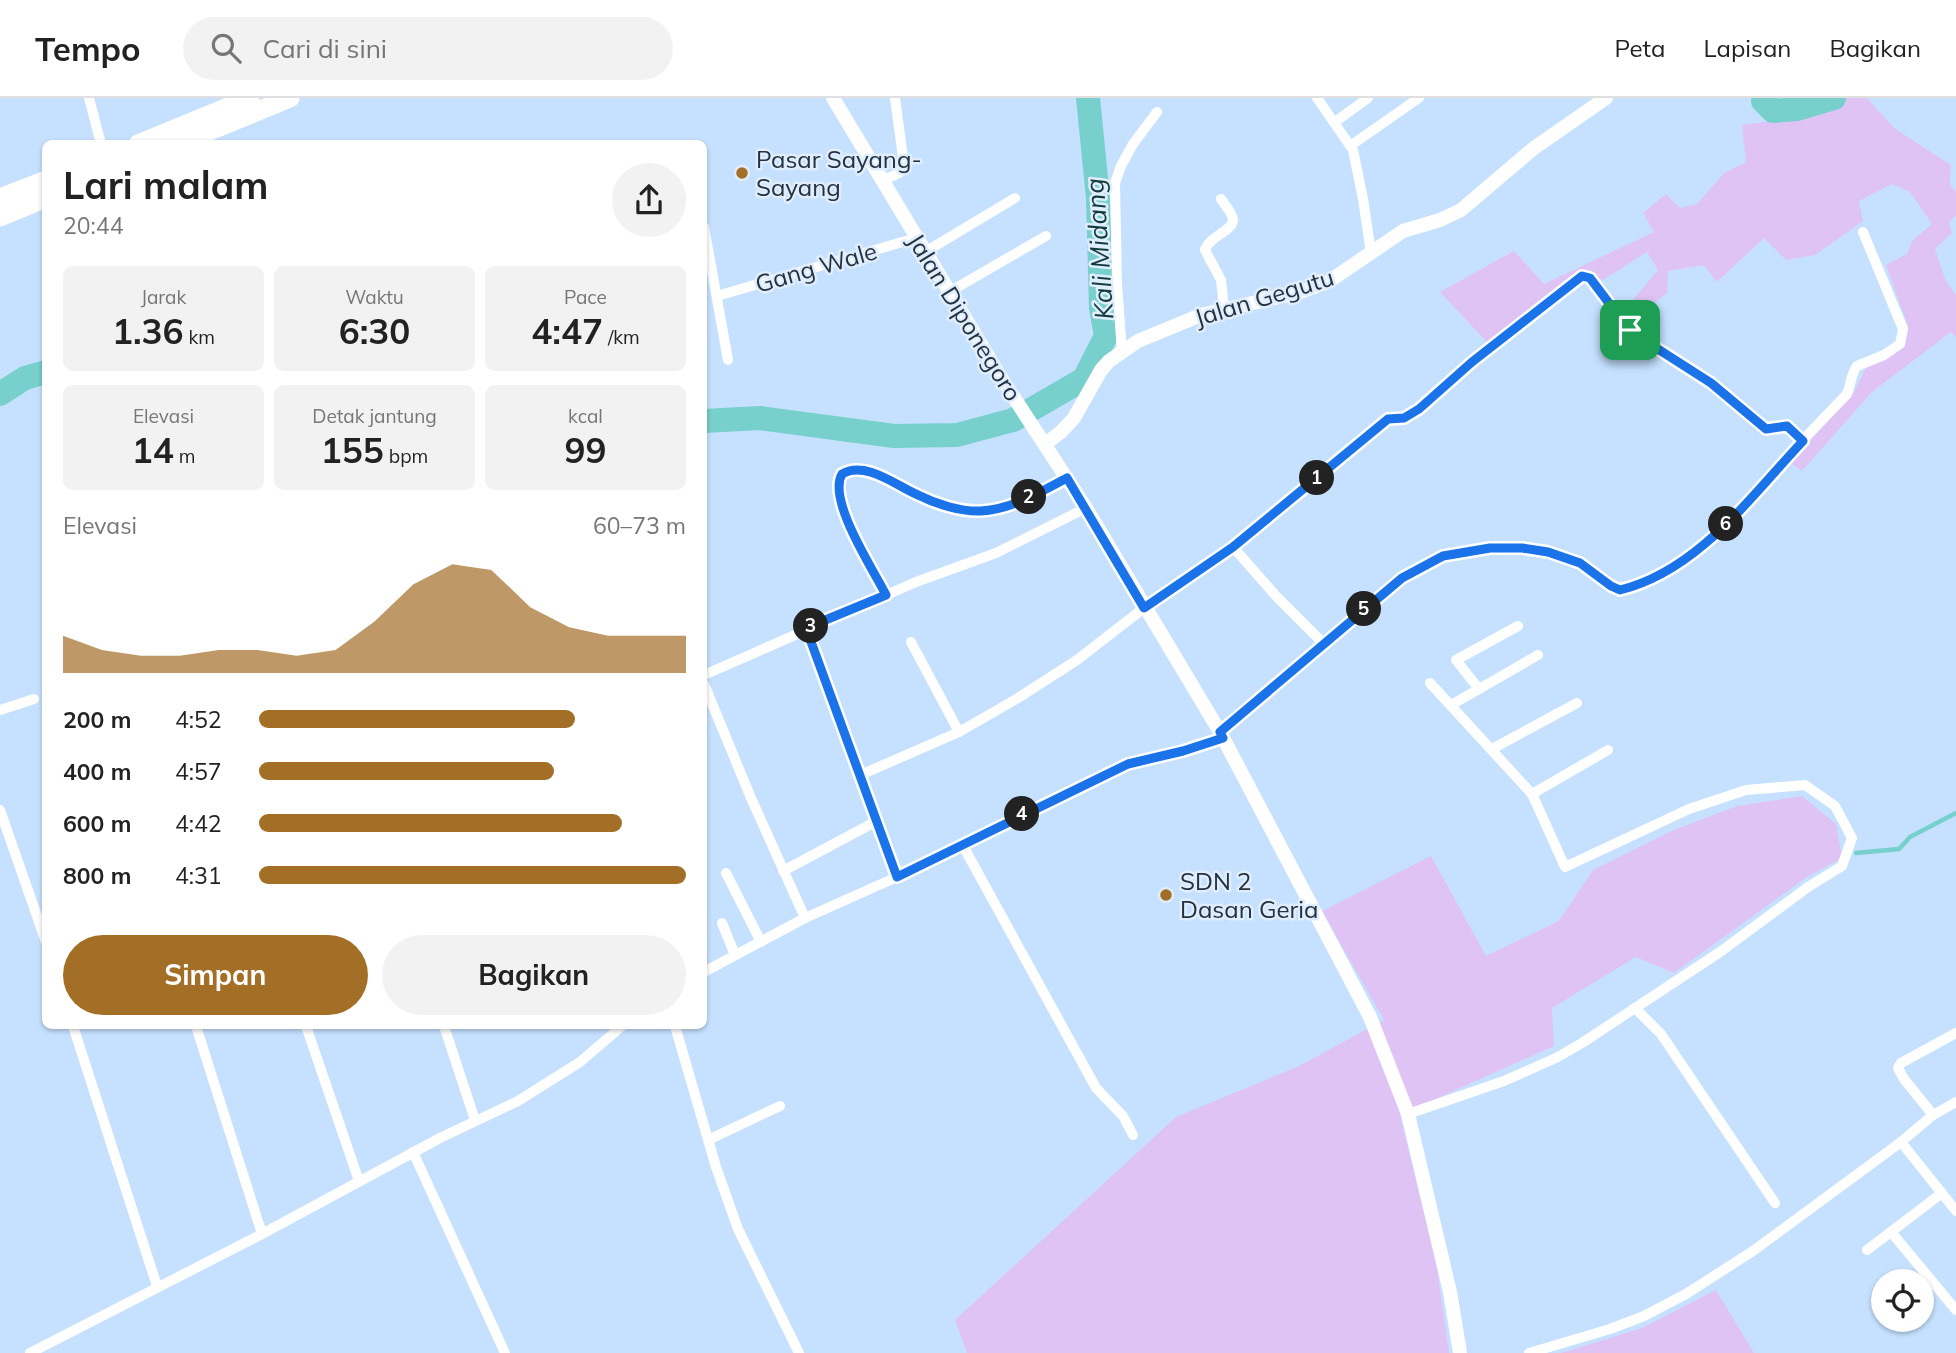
<!DOCTYPE html>
<html lang="id">
<meta charset="utf-8">
<style>
:root{--surface:#fff;--page:#f2f2f2;--text:#222;--muted:#767676;--line:#e0e0e0;--accent:#a36f27}
body{margin:0;font-family:Mulish,sans-serif;background:var(--page);color:var(--text);height:100vh;display:flex;flex-direction:column;font-size:26px;white-space:nowrap}
*{box-sizing:border-box;margin:0}
p{font-size:23px;color:var(--muted)}
.icon{flex:none;width:38px;height:38px;fill:none;stroke:currentColor;stroke-width:2;stroke-linecap:round;stroke-linejoin:round}
.map{position:relative;flex:1;overflow:hidden}
.side{position:absolute;left:42px;top:42px;width:665px;height:889px;display:flex;flex-direction:column;background:var(--surface);border-radius:10px;box-shadow:0 2px 5px #0004}
.side>*{flex:none}
.fabs{position:absolute;left:1871px;top:1171px;display:grid;gap:14px}
.fabs a{display:grid;place-items:center;width:63px;height:63px;border-radius:50%;background:var(--surface);box-shadow:0 2px 5px #0004;font-size:35px}
.pin{position:absolute;display:grid;place-items:center;width:60px;height:60px;color:#fff;margin:-30px;border-radius:14px;box-shadow:0 4px 10px #0006}
.km{position:absolute;width:35px;height:35px;margin:-18px;border-radius:50%;background:#222;color:#fff;font-size:19px;line-height:35px;text-align:center}
.round{display:grid;place-items:center;flex:none;width:74px;height:74px;border-radius:37px;background:var(--page)}
.overview{display:flex;align-items:center;justify-content:space-between;height:119px;padding:0 21px}
h1{font-size:38px;font-weight:700;line-height:52px}
.figures{display:grid;grid-template-columns:repeat(3,1fr);gap:10px;height:119px;padding:7px 21px}
.figures div{display:grid;align-content:center;border-radius:10px;background:var(--page);text-align:center}
.figures b{font-size:35px;font-weight:700}
.figures small{font-size:19px;font-weight:400}
.figures p{font-size:19px}
.chart{height:196px;padding:14px 21px}
.chart p{display:flex;justify-content:space-between}
.chart svg{width:100%;height:126px;margin-top:7px;fill:var(--accent);opacity:.7}
.button{display:flex;gap:14px;margin-top:auto;padding:14px 21px}
.button a{flex:1;height:80px;border-radius:42px;background:var(--accent);color:#fff;font-size:28px;font-weight:700;line-height:80px;text-align:center}
.button a+a{background:var(--page);color:var(--text)}
ul{padding:0 21px;list-style:none;font-size:23px}
li{display:grid;grid-template-columns:112px 84px 1fr;align-items:center;height:52px}
li i{height:18px;border-radius:9px;background:var(--accent)}
header{display:flex;align-items:center;gap:42px;box-sizing:border-box;height:98px;padding:0 35px;background:var(--surface);border-bottom:2px solid var(--line)}
header strong{font-size:33px}
nav{display:flex;gap:38px;margin-inline-start:auto;font-size:24px}
.search{width:490px;height:63px;background:var(--page);display:flex;align-items:center;gap:18px;box-sizing:border-box;padding:0 24px;border-radius:38px;color:var(--muted);font-size:26px}
.map>svg:first-child{display:block}
.green{fill:#e0c3f5}
.lines{fill:none;stroke-linecap:round;stroke-linejoin:round}
.stream{stroke:#78d0cc;stroke-width:4.5}
.river{stroke:#78d0cc;stroke-width:24}
.minor{stroke:#fff;stroke-width:10}
.tertiary{stroke:#fff;stroke-width:14}
.trunk{stroke:#fff;stroke-width:19}
.route-casing{stroke:#fff;stroke-width:14}
.route{stroke:#1a73e8;stroke-width:9}
.poi-dot{fill:#a36f27;stroke:#dfedfc;stroke-width:2.5}
.labels{text-anchor:middle;dominant-baseline:central;stroke-width:5;stroke-linejoin:round;paint-order:stroke}
.poi-label{font-size:24px;fill:#24313f;stroke:#dfedfc;text-anchor:start}
.street-label{font-size:24px;fill:#24313f;stroke:#dfedfc}
.water-label{font-size:26px;font-style:italic;fill:#113b3a;stroke:#dfedfc}
</style>
<header>
<strong>Tempo</strong>
<div class="search"><svg class="icon" aria-label="search" viewBox="0 0 24 24"><circle cx="10" cy="10" r="6"/><path d="M15 15l6 6"/></svg>Cari di sini</div>
<nav><a>Peta</a><a>Lapisan</a><a>Bagikan</a></nav>
</header>
<div class="map">
<svg width="1956" height="1255" viewBox="0 0 1956 1255">
<rect width="100%" height="100%" fill="#c6e1ff"/>
<!-- green -->
<g class="green">
<path d="M 1785,0 L 1867,0 L 1894,30 L 1951,67 L 1950,86 L 1956,94 L 1956,117 L 1949,125 L 1952,135 L 1935,151 L 1945,181 L 1956,198 L 1956,239 L 1951,234 L 1872,294 L 1802,373 L 1791,365 L 1794,360 L 1854,294 L 1866,270 L 1904,249 L 1908,228 L 1886,167 L 1907,156 L 1912,143 L 1932,126 L 1910,94 L 1892,86 L 1859,103 L 1863,123 L 1815,157 L 1786,162 L 1764,140 L 1717,184 L 1704,167 L 1668,173 L 1667,195 L 1643,214 L 1631,204 L 1658,172 L 1647,154 L 1603,182 L 1581,174 L 1488,245 L 1440,194 L 1514,153 L 1544,186 L 1654,134 L 1643,115 L 1666,96 L 1680,110 L 1697,106 L 1724,75 L 1746,64 L 1742,27 L 1771,23 Z"/>
<path d="M 1802,698 L 1836,726 L 1842,760 L 1807,779 L 1674,875 L 1636,859 L 1552,910 L 1554,948 L 1400,1017 L 1437,1170 L 1449,1255 L 967,1255 L 955,1222 L 1176,1019 L 1299,968 L 1384,922 L 1322,813 L 1431,758 L 1486,858 L 1559,823 L 1593,772 L 1669,734 L 1737,708 Z"/>
<path d="M 1716,1192 L 1754,1255 L 1561,1255 L 1642,1230 Z"/>
</g>
<g class="lines">
<!-- stream -->
<path class="stream" d="M 1856,755 L 1899,751 L 1910,739 L 1956,715"/>
<!-- river -->
<g class="river">
<path d="M 1763,3 L 1773,13 L 1797,11 L 1834,0"/>
<path d="M 0,296 L 25,280 L 46,274"/>
<path d="M 704,323 L 760,320 L 894,338 L 957,337 L 1013,322 L 1084,281 L 1106,238 L 1101,210 L 1098,100 L 1088,0"/>
</g>
<!-- minor -->
<g class="minor">
<path d="M 89,0 L 101,46"/>
<path d="M 1317,0 L 1353,52 L 1363,101 L 1371,155"/>
<path d="M 1335,24 L 1368,0"/>
<path d="M 1350,48 L 1419,0"/>
<path d="M 882,83 L 899,75 L 904,67 L 895,0"/>
<path d="M 1221,101 C 1225,107 1233,116 1233,122 C 1233,133 1209,138 1205,152 L 1221,182 L 1224,210"/>
<path d="M 704,129 L 728,262"/>
<path d="M 925,154 L 1015,100"/>
<path d="M 949,194 L 1046,138"/>
<path d="M 717,198 L 916,140"/>
<path d="M 1122,254 L 1117,186 L 1115,85 L 1121,68 L 1133,46 L 1157,14"/>
<path d="M 1233,449 L 1277,499 L 1323,545"/>
<path d="M 886,497 C 872,470 846,429 839,401 C 824,340 904,393 921,399 C 940,406 959,412 978,412 C 1011,413 1039,394 1067,380"/>
<path d="M 806,530 L 897,779"/>
<path d="M 911,544 L 959,634"/>
<path d="M 704,577 L 916,484 L 996,455 L 1086,410"/>
<path d="M 704,586 L 751,700 L 805,820"/>
<path d="M 1479,591 L 1456,562 L 1518,528"/>
<path d="M 1451,607 L 1538,557"/>
<path d="M 0,612 L 34,601"/>
<path d="M 1220,634 L 1402,480 L 1443,458 L 1490,450 L 1522,450 L 1548,455 L 1580,465 L 1611,488 L 1620,492 C 1687,478 1741,412 1784,363 C 1804,340 1826,318 1847,296 C 1851,287 1851,275 1857,268 L 1884,257 L 1900,246 L 1903,231 L 1863,134"/>
<path d="M 1492,651 L 1577,605"/>
<path d="M 858,678 L 959,634 L 1018,600 L 1077,562 L 1144,510 L 1233,449 L 1388,321 L 1404,320 L 1419,311 L 1473,264 L 1582,178 L 1590,180 L 1624,225 L 1636,237 L 1711,285 L 1766,331 L 1787,328 L 1803,343"/>
<path d="M 1532,696 L 1608,652"/>
<path d="M 0,712 L 46,844"/>
<path d="M 962,746 L 1096,990 L 1123,1018 L 1133,1037"/>
<path d="M 783,773 L 875,724"/>
<path d="M 726,775 L 761,844"/>
<path d="M 722,825 L 735,857"/>
<path d="M 704,874 L 805,820 L 897,779 L 1090,683 L 1128,666 L 1183,653 L 1223,640"/>
<path d="M 1635,910 L 1661,936 L 1775,1105"/>
<path d="M 73,928 L 157,1188"/>
<path d="M 196,928 L 262,1136"/>
<path d="M 306,928 L 359,1083"/>
<path d="M 444,928 L 475,1022"/>
<path d="M 675,928 L 716,1069 L 738,1131 L 799,1255"/>
<path d="M 1408,1016 L 1504,983 L 1556,960 L 1582,945 L 1720,854 L 1808,789 L 1842,768 L 1852,740 L 1835,708 L 1805,687 L 1746,692 L 1689,711 L 1565,769 L 1532,696 L 1430,585"/>
<path d="M 1933,1017 L 1904,981 L 1898,970 L 1901,965 L 1956,935"/>
<path d="M 708,1042 L 780,1008"/>
<path d="M 1901,1044 L 1956,1113"/>
<path d="M 413,1054 L 505,1255"/>
<path d="M 1891,1134 L 1956,1212"/>
<path d="M 1867,1152 L 1942,1095"/>
<path d="M 30,1255 L 262,1136 L 440,1040 L 518,1003 L 580,964 L 622,928"/>
<path d="M 1529,1255 L 1610,1231 L 1644,1218 L 1686,1196 L 1753,1153 L 1901,1044 L 1933,1017 L 1956,1004"/>
</g>
<!-- tertiary -->
<g class="tertiary">
<path d="M 833,0 L 1000,278 L 1086,410 L 1220,634 L 1370,919 L 1408,1016 L 1450,1194 L 1460,1255"/>
<path d="M 1045,346 L 1061,334 L 1074,320 L 1101,272 L 1109,263 L 1138,243 L 1201,217 L 1300,194 L 1328,184 L 1403,133 L 1440,122 L 1461,112 L 1534,50 L 1606,0"/>
</g>
<!-- trunk -->
<g class="trunk">
<path d="M 138,46 L 250,0"/>
<path d="M 178,46 L 290,0"/>
<path d="M 0,100 L 46,82"/>
<path d="M 0,119 L 46,100"/>
</g>
</g>
<g class="lines">
<!-- route casing -->
<g class="route-casing">
<path id="route" d="M 1582,178 L 1590,180 L 1624,225 L 1636,237 L 1711,285 L 1766,331 L 1787,328 L 1803,343 C 1751,398 1698,473 1620,492 L 1611,488 L 1580,465 L 1548,454 L 1522,450 L 1490,450 L 1443,458 L 1402,480 L 1220,634 L 1223,640 L 1183,653 L 1128,666 L 897,779 L 806,530 L 886,497 C 873,471 827,402 842,376 C 865,362 897,388 918,397 C 936,406 961,414 981,413 C 1013,411 1040,394 1067,380 L 1144,510 L 1233,449 L 1388,321 L 1404,320 L 1419,311 L 1472,264 Z"/>
</g>
<!-- route -->
<use href="#route" class="route"/>
</g>
<!-- markers -->
<g class="poi-dot">
<circle cx="742" cy="75" r="7"/>
<circle cx="1166" cy="797" r="7"/>
</g>
<g class="labels">
<!-- poi labels -->
<g class="poi-label">
<text x="756" y="61">Pasar Sayang-<tspan x="756" dy="28">Sayang</tspan></text>
<text x="1180" y="783">SDN 2<tspan x="1180" dy="28">Dasan Geria</tspan></text>
</g>
<!-- street labels -->
<g class="street-label">
<text transform="translate(816 169) rotate(-16)">Gang Wale</text>
<text transform="translate(1264 199) rotate(-17)">Jalan Gegutu</text>
<text transform="translate(965 219) rotate(58)">Jalan Diponegoro</text>
</g>
<!-- water labels -->
<g class="water-label">
<text transform="translate(1099 151) rotate(-94)">Kali Midang</text>
</g>
</g>
</svg>
<div class="fabs">
<a><svg class="icon" aria-label="locate" viewBox="0 0 24 24"><circle cx="12" cy="12" r="6"/><path d="M12 2v4M12 18v4M2 12h4M18 12h4"/></svg></a>
</div>
<div class="pin" style="left:1630px;top:232px;background:#1e9e55"><svg class="icon" aria-label="arrive" viewBox="0 0 24 24"><path d="M6 21V4h12l-3 4 3 4H6"/></svg></div>
<b class="km" style="left:1317px;top:380px">1</b>
<b class="km" style="left:1029px;top:399px">2</b>
<b class="km" style="left:811px;top:528px">3</b>
<b class="km" style="left:1022px;top:716px">4</b>
<b class="km" style="left:1364px;top:511px">5</b>
<b class="km" style="left:1726px;top:426px">6</b>
<section class="side">
<div class="overview"><div><h1>Lari malam</h1><p>20:44</p></div><a class="round"><svg class="icon" aria-label="share" viewBox="0 0 24 24"><path d="M12 15V3M7 8l5-5 5 5M5 13v7h14v-7"/></svg></a></div>
<div class="figures">
<div><p>Jarak</p><b>1.36<small> km</small></b></div>
<div><p>Waktu</p><b>6:30</b></div>
<div><p>Pace</p><b>4:47<small> /km</small></b></div>
</div>
<div class="figures">
<div><p>Elevasi</p><b>14<small> m</small></b></div>
<div><p>Detak jantung</p><b>155<small> bpm</small></b></div>
<div><p>kcal</p><b>99</b></div>
</div>
<div class="chart"><p><span>Elevasi</span>60–73 m</p>
<svg viewBox="0 0 160 44" preserveAspectRatio="none"><path d="M0 44V31L10 36L20 38L30 38L40 36L50 36L60 38L70 36L80 26L90 13L100 6L110 8L120 21L130 28L140 31L150 31L160 31V44z"/></svg>
</div>
<ul>
<li><b>200 m</b>4:52<i style="width:74%"></i></li>
<li><b>400 m</b>4:57<i style="width:69%"></i></li>
<li><b>600 m</b>4:42<i style="width:85%"></i></li>
<li><b>800 m</b>4:31<i style="width:100%"></i></li>
</ul>
<div class="button"><a>Simpan</a><a>Bagikan</a></div>
</section>
</div>
